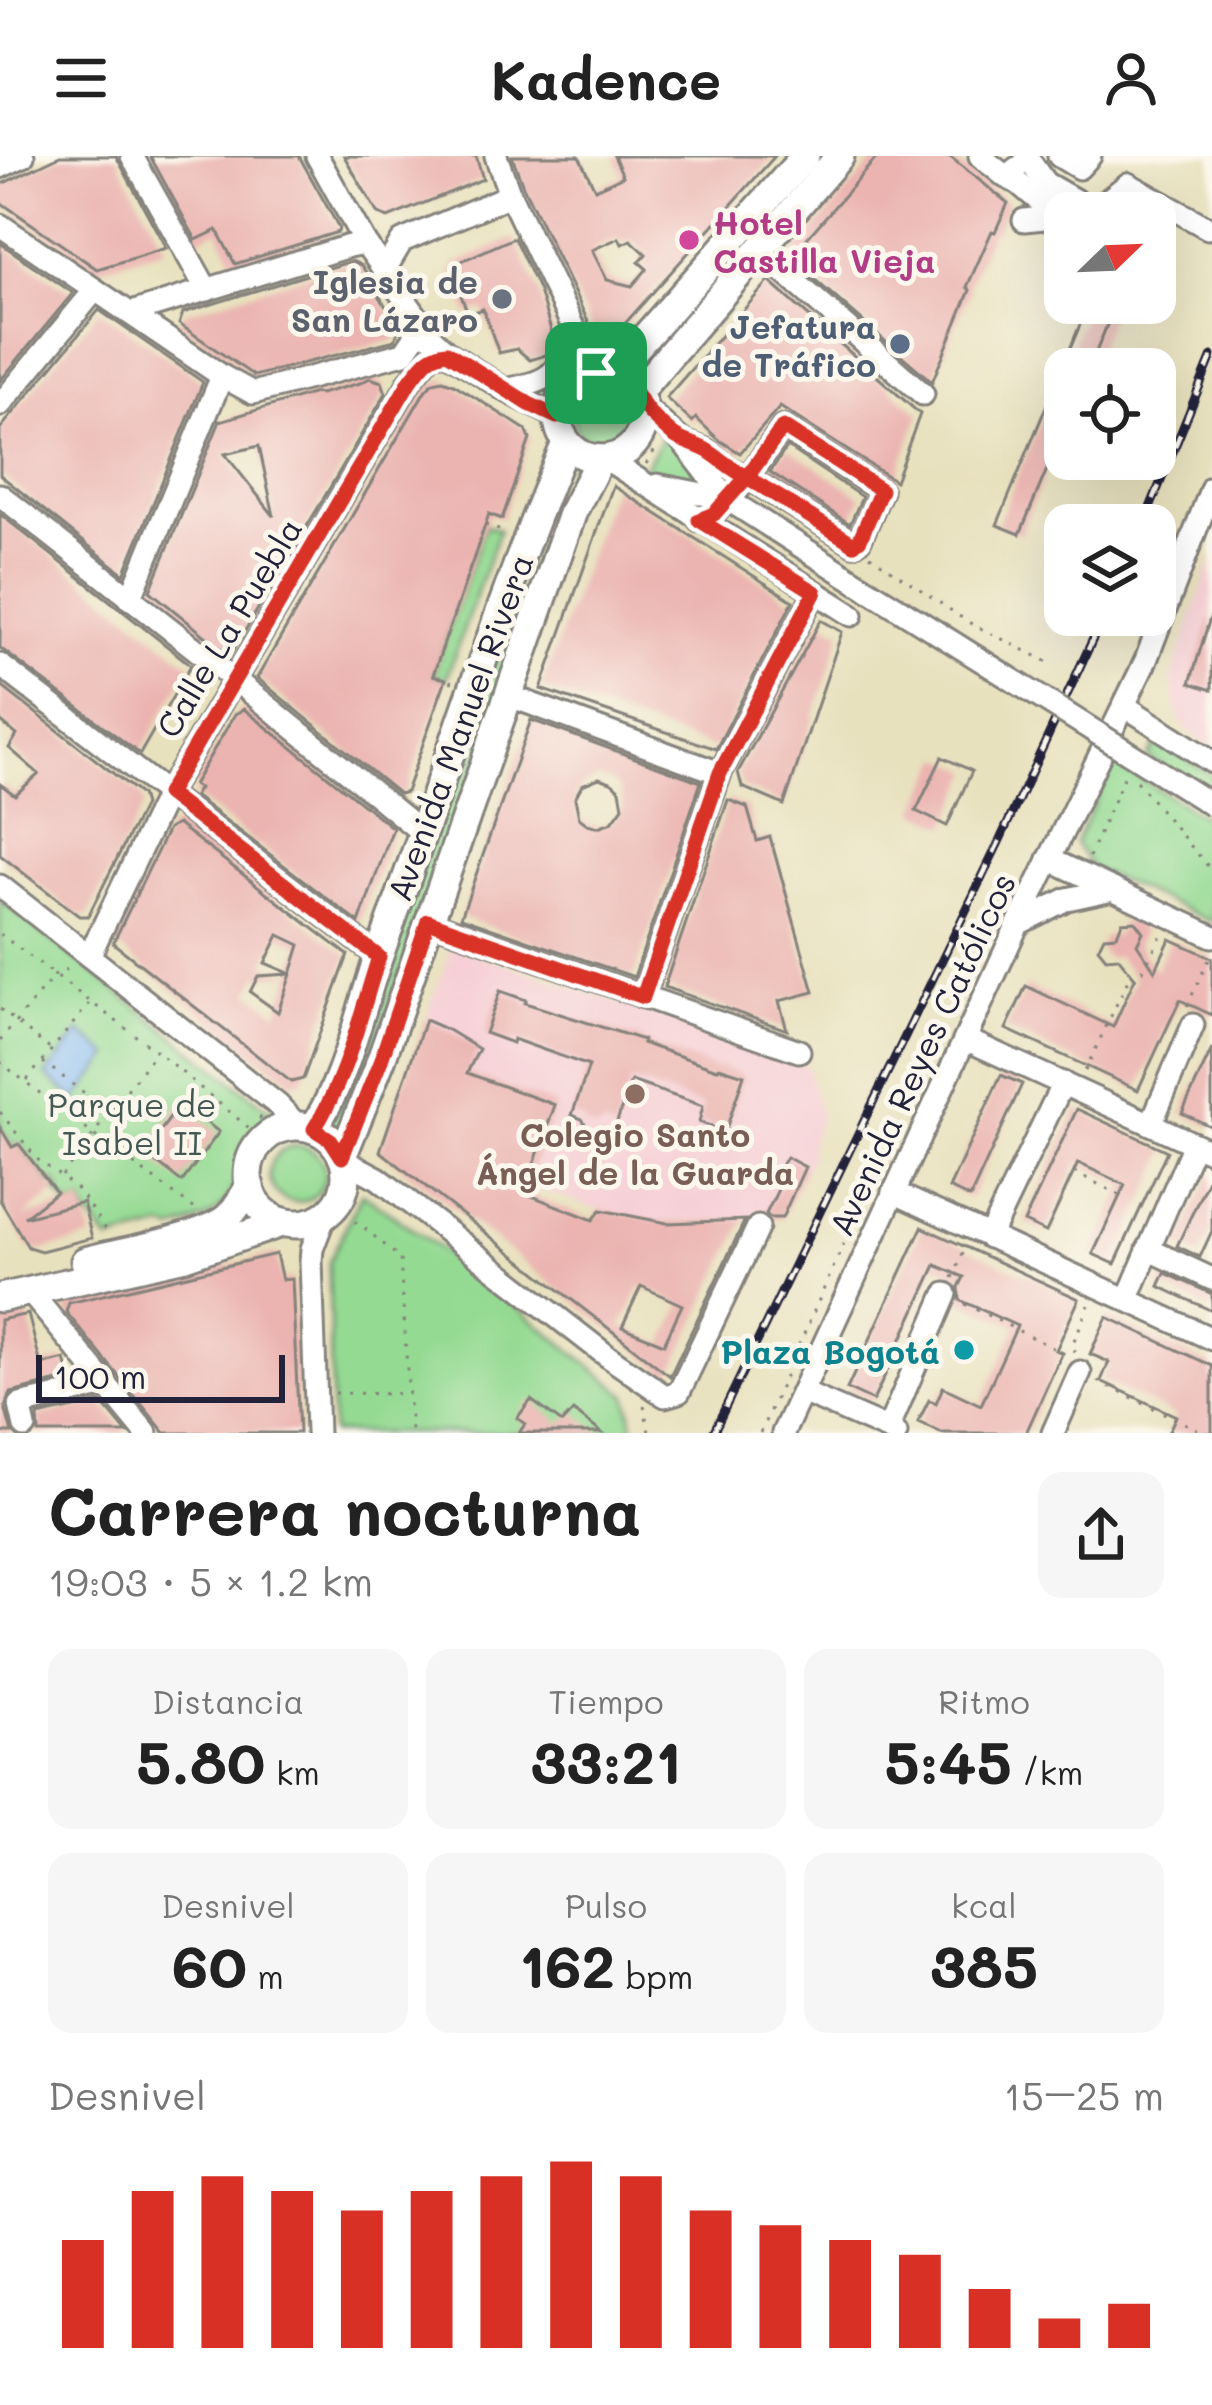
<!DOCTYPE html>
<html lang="es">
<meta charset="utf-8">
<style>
:root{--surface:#fff;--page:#f6f6f6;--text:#222;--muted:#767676;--accent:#d93025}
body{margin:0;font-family:Mali,sans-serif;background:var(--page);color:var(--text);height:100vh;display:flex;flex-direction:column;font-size:45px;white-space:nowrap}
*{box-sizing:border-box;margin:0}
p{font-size:39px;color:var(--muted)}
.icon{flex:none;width:66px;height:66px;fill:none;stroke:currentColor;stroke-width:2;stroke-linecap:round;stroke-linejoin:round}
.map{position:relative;height:1277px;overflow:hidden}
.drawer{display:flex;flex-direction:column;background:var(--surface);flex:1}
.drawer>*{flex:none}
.needle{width:78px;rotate:67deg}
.buttons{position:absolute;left:1044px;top:36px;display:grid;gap:24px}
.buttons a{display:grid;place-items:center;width:132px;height:132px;border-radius:24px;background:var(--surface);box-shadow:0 12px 48px #0002;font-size:60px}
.scale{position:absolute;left:36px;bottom:30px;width:249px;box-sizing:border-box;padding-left:12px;border:6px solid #22223b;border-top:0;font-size:33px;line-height:42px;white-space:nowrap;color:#22223b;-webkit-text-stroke:9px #fbf7ec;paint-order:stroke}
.pin{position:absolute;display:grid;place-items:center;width:102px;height:102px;color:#fff;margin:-51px;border-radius:24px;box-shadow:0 6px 18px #0006}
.round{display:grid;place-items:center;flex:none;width:126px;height:126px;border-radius:24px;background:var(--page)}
.overview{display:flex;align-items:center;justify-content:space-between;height:204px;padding:0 48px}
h1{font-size:66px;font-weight:700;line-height:90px}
.figures{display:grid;grid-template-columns:repeat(3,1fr);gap:18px;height:204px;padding:12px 48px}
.figures div{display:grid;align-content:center;border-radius:24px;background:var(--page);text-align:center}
.figures b{font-size:60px;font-weight:700}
.figures small{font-size:33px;font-weight:400}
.figures p{font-size:33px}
.chart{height:336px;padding:24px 48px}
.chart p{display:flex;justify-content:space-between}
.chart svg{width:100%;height:216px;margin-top:12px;stroke:var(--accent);stroke-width:6}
header{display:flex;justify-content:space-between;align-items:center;height:156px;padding:0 48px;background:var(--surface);font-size:54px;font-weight:700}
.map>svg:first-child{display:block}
.built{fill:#f6cfd6}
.green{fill:#94da93;stroke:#5b7e67;stroke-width:3}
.water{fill:#82baf2;stroke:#526e96;stroke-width:3}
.building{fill:#ebb4b1;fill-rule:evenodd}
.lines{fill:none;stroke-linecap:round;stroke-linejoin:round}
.minor-casing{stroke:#85827c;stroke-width:27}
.major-casing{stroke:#85827c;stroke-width:33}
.path{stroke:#85827c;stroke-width:3;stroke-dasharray:3 9;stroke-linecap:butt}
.minor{stroke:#fff;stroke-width:21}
.major{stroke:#fff;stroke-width:27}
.rail-casing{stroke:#22223b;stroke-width:9}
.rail{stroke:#fbf7ec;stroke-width:4.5;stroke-dasharray:14;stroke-linecap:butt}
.minor-bridge-casing{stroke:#85827c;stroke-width:27;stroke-linecap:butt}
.minor-bridge{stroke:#fff;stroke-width:21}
.route-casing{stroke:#fff;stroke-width:24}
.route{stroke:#d93025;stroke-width:15}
.hotel-dot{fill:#d1479c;stroke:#fbf7ec;stroke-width:4.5}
.worship-dot{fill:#6b7280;stroke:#fbf7ec;stroke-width:4.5}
.service-dot{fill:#5c6f8a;stroke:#fbf7ec;stroke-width:4.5}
.education-dot{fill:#8d6e63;stroke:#fbf7ec;stroke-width:4.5}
.culture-dot{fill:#0f9aa8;stroke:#fbf7ec;stroke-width:4.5}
.labels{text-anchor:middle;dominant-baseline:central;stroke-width:10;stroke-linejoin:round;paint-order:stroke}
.hotel-label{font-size:33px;font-weight:bold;fill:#b23c85;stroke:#fbf7ec;text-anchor:start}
.worship-label{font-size:33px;font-weight:bold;fill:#5b616d;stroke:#fbf7ec;text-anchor:end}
.service-label{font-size:33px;font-weight:bold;fill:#4e5e75;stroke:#fbf7ec;text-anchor:end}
.street-label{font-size:33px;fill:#22223b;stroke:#fbf7ec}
.park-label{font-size:33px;fill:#445955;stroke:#fbf7ec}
.education-label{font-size:33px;font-weight:bold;fill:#785e54;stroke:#fbf7ec}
.culture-label{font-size:33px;font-weight:bold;fill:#0d838f;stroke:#fbf7ec;text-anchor:end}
</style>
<header><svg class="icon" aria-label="menu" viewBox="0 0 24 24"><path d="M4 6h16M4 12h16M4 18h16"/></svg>Kadence<svg class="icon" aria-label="person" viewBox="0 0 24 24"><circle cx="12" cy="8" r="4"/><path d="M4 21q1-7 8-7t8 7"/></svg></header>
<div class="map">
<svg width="1212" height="1277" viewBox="0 0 1212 1277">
<rect width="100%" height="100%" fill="#fbf7ec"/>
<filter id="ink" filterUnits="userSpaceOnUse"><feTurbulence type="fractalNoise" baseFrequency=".00833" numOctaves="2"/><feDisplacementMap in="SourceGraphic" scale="24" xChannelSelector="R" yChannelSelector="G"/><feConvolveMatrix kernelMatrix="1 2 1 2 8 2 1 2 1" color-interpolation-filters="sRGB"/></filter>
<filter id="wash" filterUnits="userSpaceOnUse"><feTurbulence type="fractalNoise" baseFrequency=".004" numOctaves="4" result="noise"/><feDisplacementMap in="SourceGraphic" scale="48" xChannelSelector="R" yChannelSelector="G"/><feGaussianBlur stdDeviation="2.7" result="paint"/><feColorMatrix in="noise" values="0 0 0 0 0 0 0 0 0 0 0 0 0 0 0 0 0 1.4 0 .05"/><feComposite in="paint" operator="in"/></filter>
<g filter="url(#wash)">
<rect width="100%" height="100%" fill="#e8e1be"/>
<!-- built -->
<g class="built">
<path d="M 1212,402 L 1212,595 L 1182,569 L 1174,541 L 1172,521 Z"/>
<path d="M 452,790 L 807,911 L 820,959 L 809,994 L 812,998 L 782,1062 L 660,1066 L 593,1052 L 429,994 L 479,893 L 448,874 L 425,864 Z"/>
</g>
<!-- green -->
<g class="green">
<circle cx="600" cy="260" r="27"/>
<path d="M 667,274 L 727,343 L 638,322 Z"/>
<path d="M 576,296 L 587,301 L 337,992 L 323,978 L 415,704 Z"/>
<path d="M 485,369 L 499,374 L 446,523 L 433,519 Z"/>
<path d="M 1158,585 L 1212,619 L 1212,643 L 1148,601 Z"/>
<path d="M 1114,607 L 1212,666 L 1212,766 L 1092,712 L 1075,687 Z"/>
<path d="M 0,744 L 277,960 C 223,989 250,1025 217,1055 C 206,1065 187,1069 173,1075 L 166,1071 L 109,1085 L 86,1057 L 83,1046 L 68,1050 L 56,1035 L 60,1032 L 55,1025 L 50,1028 L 19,988 L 12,991 L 0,971 Z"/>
<circle cx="297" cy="1018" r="28"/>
<path d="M 362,1037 L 479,1121 L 628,1240 L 634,1277 L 332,1277 L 329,1106 Z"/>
</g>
<!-- water -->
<path class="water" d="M 80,876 L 110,900 L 76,944 L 46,919 Z"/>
<g id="blocks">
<!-- building -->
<g class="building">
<path d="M 60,0 L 116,0 L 166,92 L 97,113 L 0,46 L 0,29 Z"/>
<path d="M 150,0 L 299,0 L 339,72 L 338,76 L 235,108 L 217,74 L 196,84 Z"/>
<path d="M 344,0 L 476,0 L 483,23 L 388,62 L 378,58 Z"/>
<path d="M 512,0 L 579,0 L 595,33 L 623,20 L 614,0 L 775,0 L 612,182 L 595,180 L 523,30 ZM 619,82 L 622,88 L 631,84 L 646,98 L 639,106 L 647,113 L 632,130 L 607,124 L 592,94 Z"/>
<path d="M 878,0 L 949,0 L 1008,47 L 995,76 L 992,75 L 967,131 L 970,134 L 932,226 L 790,102 Z"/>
<path d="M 514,82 L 539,135 L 553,181 L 546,199 L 530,204 L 517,193 L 499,197 L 483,153 L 468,158 L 452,115 L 455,108 Z"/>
<path d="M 0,87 L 73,137 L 0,225 Z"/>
<path d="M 352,105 L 362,110 L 399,173 L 395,184 L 254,220 L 179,168 L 183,157 Z"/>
<path d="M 769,125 L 920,258 L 895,325 L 780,251 L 740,297 L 719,284 L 696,262 L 692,266 L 666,242 Z"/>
<path d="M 1089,147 L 1116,147 L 1089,213 L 1065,213 L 1065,270 L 1020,378 L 997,369 Z"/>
<path d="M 99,154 L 203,226 L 124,418 L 0,319 L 0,273 Z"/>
<path d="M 370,222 L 382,226 L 386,237 L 230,500 L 150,435 L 220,265 L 315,237 L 320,238 L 360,227 ZM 259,290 L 274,360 L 225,298 Z"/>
<path d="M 443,224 L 454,228 L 526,274 L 530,283 L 502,363 L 489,358 L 433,519 L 446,523 L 406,636 L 399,638 L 257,522 L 425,235 L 433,226 Z"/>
<path d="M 787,291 L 862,341 L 850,368 L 770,316 Z"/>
<path d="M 613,330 L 793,445 L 716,593 L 541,533 Z"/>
<path d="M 0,358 L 191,509 L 140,598 L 0,492 Z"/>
<path d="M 1210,462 L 1212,463 L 1212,534 L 1190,527 Z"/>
<path d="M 821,464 L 842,476 L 784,649 L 742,631 L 738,616 Z"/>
<path d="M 0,529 L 141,639 L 144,649 L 88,760 L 79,760 L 0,699 L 0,628 L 15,639 L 39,618 L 9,592 L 17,579 L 0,565 Z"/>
<path d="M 244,553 L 393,672 L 359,767 L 194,640 L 199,632 L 193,629 L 235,558 Z"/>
<path d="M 531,564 L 701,626 L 634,821 L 461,761 ZM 599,622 L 611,626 L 620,634 L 623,651 L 612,666 L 598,671 L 587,668 L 579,662 L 575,642 L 582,629 Z"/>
<path d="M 942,601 L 972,615 L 947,670 L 916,655 Z"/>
<path d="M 728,644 L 747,651 L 757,685 L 770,681 L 814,836 L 779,845 L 787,874 L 664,831 Z"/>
<path d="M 177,668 L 348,799 L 303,923 L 291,926 L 113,787 L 168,673 ZM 279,779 L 300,789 L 291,818 L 265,807 ZM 291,818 L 278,856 L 250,836 L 258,820 Z"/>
<path d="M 1135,765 L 1143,776 L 1137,788 L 1155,815 L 1170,783 L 1212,802 L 1212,859 L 1180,844 L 1138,934 L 1006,873 L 1026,830 L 1113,871 L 1135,822 L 1118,801 L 1106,802 L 1098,792 L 1104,780 L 1117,779 L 1122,766 Z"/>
<path d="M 500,835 L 526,844 L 525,847 L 643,884 L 642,887 L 717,913 L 719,911 L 744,919 L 725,976 L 699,966 L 703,950 L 631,925 L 614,974 L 603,970 L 596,974 L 587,970 L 582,963 L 572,959 L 589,910 L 513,883 L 512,887 L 485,877 Z"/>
<path d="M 425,864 L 448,874 L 479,893 L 467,917 L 555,949 L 524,1037 L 593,1064 L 601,1054 L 667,1067 L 745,1064 L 670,1220 L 380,995 ZM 641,1130 L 682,1149 L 664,1188 L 622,1171 Z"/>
<path d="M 1212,893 L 1212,971 L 1182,957 Z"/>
<path d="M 1001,919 L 1022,928 L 970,1042 L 949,1032 Z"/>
<path d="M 181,947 L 219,976 L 182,1026 L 144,997 Z"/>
<path d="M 1077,953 L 1167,995 L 1115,1108 L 1093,1098 L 1125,1029 L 1078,1007 L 1046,1076 L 1024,1066 Z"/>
<path d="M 0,971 L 12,991 L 19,988 L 56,1036 L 24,1061 L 83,1046 L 92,1082 L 41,1095 L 28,1091 L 0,1044 Z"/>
<path d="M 786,1001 L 805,1011 L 782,1062 L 770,1062 L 766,1058 L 786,1017 L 779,1013 Z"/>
<path d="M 1212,1015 L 1212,1075 L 1200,1101 L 1177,1090 Z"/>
<path d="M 922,1071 L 1079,1143 L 1056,1194 L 1062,1197 L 1026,1277 L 941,1277 L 918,1266 L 929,1244 L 936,1247 L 943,1231 L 981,1249 L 1017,1170 L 960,1144 L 959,1131 L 964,1121 L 936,1109 L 873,1245 L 847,1233 Z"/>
<path d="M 276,1098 L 282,1124 L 292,1123 L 299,1277 L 165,1277 L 66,1156 L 69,1147 Z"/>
<path d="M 1165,1117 L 1212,1138 L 1212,1155 L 1159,1130 Z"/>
<path d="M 28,1158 L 41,1209 L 65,1203 L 70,1222 L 11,1237 L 5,1251 L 12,1277 L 0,1277 L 0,1164 Z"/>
<path d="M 1107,1161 L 1212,1210 L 1212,1277 L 1168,1277 L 1176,1260 L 1101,1225 L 1109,1206 L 1090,1198 Z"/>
<path d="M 531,1244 L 562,1267 L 573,1255 L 602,1277 L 519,1277 L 525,1268 L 517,1262 Z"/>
<path d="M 101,1246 L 127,1277 L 39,1277 L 38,1260 Z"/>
</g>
</g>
</g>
<g filter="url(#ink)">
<use href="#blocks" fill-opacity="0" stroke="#85827c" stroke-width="3"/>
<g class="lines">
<!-- minor casing -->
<g class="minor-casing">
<g id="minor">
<path d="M 132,0 L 207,134"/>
<path d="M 317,0 L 365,87 L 432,182 L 447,196 L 505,234 L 557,261"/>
<path d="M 496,0 L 510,39 L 595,217"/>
<path d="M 980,0 L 1006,21 L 1017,12"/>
<path d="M 1026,0 L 1045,27 L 1094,55"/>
<path d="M 1059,0 L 1079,12 L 1090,0"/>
<path d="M 0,11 L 23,0"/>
<path d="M 1006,21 L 1018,27 L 1058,61"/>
<path d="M 1082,57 L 1094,55 L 1128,28 L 1208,72"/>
<path d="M 1024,64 L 1065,60"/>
<path d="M 0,69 L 222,220 L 253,237 L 404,197 L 415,181 L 415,160"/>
<path d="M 760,95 L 923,238"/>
<path d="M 384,115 L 402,85 L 510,39"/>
<path d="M 131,157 L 349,90 L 365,87"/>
<path d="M 505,234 C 556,224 557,218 573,171"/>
<path d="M 0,249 L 95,134"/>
<path d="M 643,250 L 682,285 L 727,343 L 869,434"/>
<path d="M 682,285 L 706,294 L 728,312 L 747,321 L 854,388 L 860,384 L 881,335 L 783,271 C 760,302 736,349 699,364"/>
<path d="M 606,303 L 852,459"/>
<path d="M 657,329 L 727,343"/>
<path d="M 0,339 L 254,539 L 424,678"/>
<path d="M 130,443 L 222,220"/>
<path d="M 0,509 L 379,801"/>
<path d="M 507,539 L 720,617"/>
<path d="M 1125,550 L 1212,606"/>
<path d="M 1049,703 L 1212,780"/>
<path d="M 0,730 L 278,949 L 298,970"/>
<path d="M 428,765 L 799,895"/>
<path d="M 1018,768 L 1067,743 L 1113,733"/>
<path d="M 89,800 L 167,638 L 410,225 L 431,199 L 447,196"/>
<path d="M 643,841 L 720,617 L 815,436"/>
<path d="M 965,883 L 1212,996"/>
<path d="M 1151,968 L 1193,869"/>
<path d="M 344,1004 L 378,1022 L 606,1199 L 665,1240 L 679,1236 L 758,1071"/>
<path d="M 893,1036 L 1212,1183"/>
<path d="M 989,1081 L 1063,927"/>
<path d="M 1148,1093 L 1212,1123"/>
<path d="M 30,1136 L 146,1277"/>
<path d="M 1127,1144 L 1194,988"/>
<path d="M 802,1236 L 896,1277"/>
<path d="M 25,1271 L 20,1249 L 106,1229"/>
<path d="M 888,1273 L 946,1138"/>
<path d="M 317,1277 L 311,1105 L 312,1093 L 325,1059"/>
<path d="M 783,1277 L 1018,768 L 1146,504 L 1212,331"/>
<path d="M 1053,1277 L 1080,1216"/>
</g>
</g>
<!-- major casing -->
<g class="major-casing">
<g id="major">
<circle cx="601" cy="260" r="43"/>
<path d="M 610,217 L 625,204 L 805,0"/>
<path d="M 637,237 L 840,0"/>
<circle cx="297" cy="1019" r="49"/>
<path d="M 313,973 C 348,919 359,854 381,794 C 443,625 496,452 566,287"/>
<path d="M 342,1001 L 381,904 L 573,355 L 600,303"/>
<path d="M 85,1105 C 121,1095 199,1084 227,1062 C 237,1053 243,1040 250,1030"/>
<path d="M 0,1142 L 185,1100 L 284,1066"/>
</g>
</g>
<!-- path -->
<g class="path">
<path d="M 646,308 L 657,291"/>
<path d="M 870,399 L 968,466 L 1054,509"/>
<path d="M 453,526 L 433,519 L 485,369 L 504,376"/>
<path d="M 1136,625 L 1212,715"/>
<path d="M 1089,701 L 1126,616"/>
<path d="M 0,778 L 156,895 L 254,976 L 261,960"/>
<path d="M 1187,850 L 1211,799"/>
<path d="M 0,853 L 50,893"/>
<path d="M 0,885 L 54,820 L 72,810"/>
<path d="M 0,906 L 100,984 L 195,1053"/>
<path d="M 43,906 L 107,954"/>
<path d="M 1085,915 L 1129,822 L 1135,823 L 1142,816 L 1163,776"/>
<path d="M 27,924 L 89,848"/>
<path d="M 0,956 L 37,1003 L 75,1031 L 110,1079"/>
<path d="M 237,1012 L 243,991 L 253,977"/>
<path d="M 1074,1016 L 1120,1039"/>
<path d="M 62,1020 L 154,898"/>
<path d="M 344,1060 L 362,1070 L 400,1102 L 411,1277"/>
<path d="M 953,1122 L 965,1092"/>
<path d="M 965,1148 L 1069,1200"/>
<path d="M 1075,1196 L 1073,1187 L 1089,1149"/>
<path d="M 1098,1225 L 1205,1277"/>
<path d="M 335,1237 L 409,1238"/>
<path d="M 644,1249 L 649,1277"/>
<path d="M 760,1277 L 872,1024 L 923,923 L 928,924"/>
</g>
<!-- minor -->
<use href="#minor" class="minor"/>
<!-- major -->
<use href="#major" class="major"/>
<!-- rail casing -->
<g class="rail-casing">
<g id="rail">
<path d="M 1143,369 L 1212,200"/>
<path d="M 713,1277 L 999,686 L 1104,459"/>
</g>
</g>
<!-- rail -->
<use href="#rail" class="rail"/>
<!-- minor-bridge casing -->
<g class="minor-bridge-casing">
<path id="minor-bridge" d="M 869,434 L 1212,649"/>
</g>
<!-- minor-bridge -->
<use href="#minor-bridge" class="minor-bridge"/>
</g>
</g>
<g class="lines" filter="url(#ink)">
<!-- route casing -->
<g class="route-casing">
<path id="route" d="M 596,217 C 572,223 560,237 557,261 L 529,248 L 447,196 C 428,198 422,210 410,225 L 167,638 L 379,801 C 360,858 347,922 314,973 L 331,984 L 342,1001 L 381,904 L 428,765 L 643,841 L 720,617 L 815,436 L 699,364 L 714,358 L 747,321 L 854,388 L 860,383 L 881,334 L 783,271 L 747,321 C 732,314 722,304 708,295 C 697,288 684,287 673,279 C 664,271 653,262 646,253 C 628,229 631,218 596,217"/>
</g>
<!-- route -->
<use href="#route" class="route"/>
</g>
<!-- markers -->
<circle class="hotel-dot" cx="689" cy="84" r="12"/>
<circle class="worship-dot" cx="502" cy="143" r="12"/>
<circle class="service-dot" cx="900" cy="188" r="12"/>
<circle class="education-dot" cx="635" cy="938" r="12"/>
<circle class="culture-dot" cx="964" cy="1194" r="12"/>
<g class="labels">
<!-- hotel labels -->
<g class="hotel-label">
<text x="713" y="65">Hotel<tspan x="713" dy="38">Castilla Vieja</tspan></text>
</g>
<!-- worship labels -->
<g class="worship-label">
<text x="478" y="124">Iglesia de<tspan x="478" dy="38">San Lázaro</tspan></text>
</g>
<!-- service labels -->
<g class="service-label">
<text x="876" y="169">Jefatura<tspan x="876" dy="38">de Tráfico</tspan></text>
</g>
<!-- street labels -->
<g class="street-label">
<text transform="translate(228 471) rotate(-59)">Calle La Puebla</text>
<text transform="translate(459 571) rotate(-70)">Avenida Manuel Rivera</text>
<text transform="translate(921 898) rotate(-65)">Avenida Reyes Católicos</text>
</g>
<!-- park labels -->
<g class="park-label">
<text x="132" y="947">Parque de<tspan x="132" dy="38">Isabel II</tspan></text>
</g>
<!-- education labels -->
<g class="education-label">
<text x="635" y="977">Colegio Santo<tspan x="635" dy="38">Ángel de la Guarda</tspan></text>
</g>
<!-- culture labels -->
<g class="culture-label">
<text x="940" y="1194">Plaza Bogotá</text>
</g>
</g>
</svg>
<div class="buttons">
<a><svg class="needle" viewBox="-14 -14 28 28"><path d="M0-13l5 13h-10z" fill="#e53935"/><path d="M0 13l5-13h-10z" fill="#767676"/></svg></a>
<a><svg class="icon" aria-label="locate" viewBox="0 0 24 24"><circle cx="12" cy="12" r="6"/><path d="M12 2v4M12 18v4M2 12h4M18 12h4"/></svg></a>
<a><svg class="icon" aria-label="layers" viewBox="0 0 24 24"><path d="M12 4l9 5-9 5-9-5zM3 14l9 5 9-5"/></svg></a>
</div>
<div class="scale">100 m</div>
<div class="pin" style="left:596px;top:217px;background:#1e9e55"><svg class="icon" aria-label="arrive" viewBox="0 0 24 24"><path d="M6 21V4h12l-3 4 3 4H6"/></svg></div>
</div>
<section class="drawer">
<div class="overview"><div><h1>Carrera nocturna</h1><p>19:03 · 5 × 1.2 km</p></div><a class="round"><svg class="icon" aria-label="share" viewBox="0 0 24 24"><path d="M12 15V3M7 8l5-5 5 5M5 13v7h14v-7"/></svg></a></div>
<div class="figures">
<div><p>Distancia</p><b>5.80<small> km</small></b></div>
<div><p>Tiempo</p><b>33:21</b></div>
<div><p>Ritmo</p><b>5:45<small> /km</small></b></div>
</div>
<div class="figures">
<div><p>Desnivel</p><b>60<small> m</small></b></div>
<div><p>Pulso</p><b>162<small> bpm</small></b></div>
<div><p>kcal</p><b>385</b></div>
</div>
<div class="chart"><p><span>Desnivel</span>15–25 m</p>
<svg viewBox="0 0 160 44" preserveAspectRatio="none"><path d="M5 44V22M15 44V12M25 44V9M35 44V12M45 44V16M55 44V12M65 44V9M75 44V6M85 44V9M95 44V16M105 44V19M115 44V22M125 44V25M135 44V32M145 44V38M155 44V35"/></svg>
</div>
</section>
